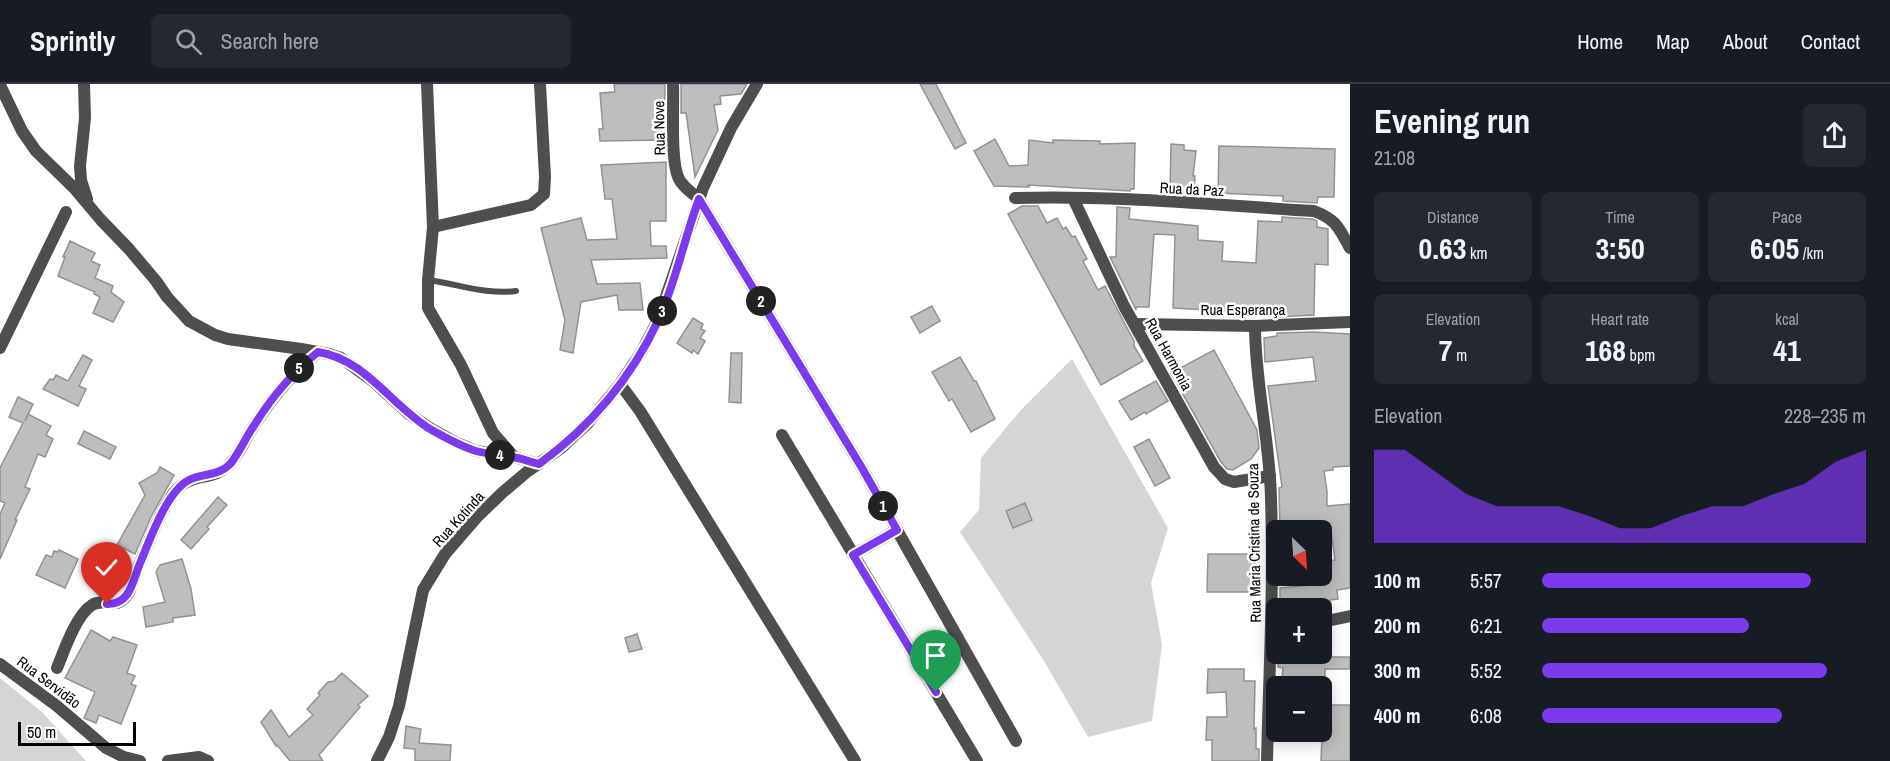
<!DOCTYPE html>
<meta charset="utf-8">
<style>
:root{--surface:#171b24;--page:#242831;--text:#f1f3f6;--muted:#9ea1a6;--line:#363941;--accent:#7c3aed}
body{margin:0;font-family:"Archivo Narrow",sans-serif;background:var(--page);color:var(--text);height:100vh;display:flex;flex-direction:column;font-size:22px;white-space:nowrap}
*{box-sizing:border-box;margin:0}
p{font-size:20px;color:var(--muted)}
.icon{flex:none;width:33px;height:33px;fill:none;stroke:currentColor;stroke-width:2;stroke-linecap:round;stroke-linejoin:round}
.map{position:relative;flex:1;overflow:hidden}
.sheet{display:flex;flex-direction:column;background:var(--surface);width:540px}
.sheet>*{flex:none}
.needle{width:39px;rotate:155deg}
.tools{position:absolute;left:1266px;top:436px;display:grid;gap:12px}
.tools a{display:grid;place-items:center;width:66px;height:66px;border-radius:9px;background:var(--surface);box-shadow:0 3px 15px #0003;font-size:30px}
.scale{position:absolute;left:18px;bottom:15px;width:118px;box-sizing:border-box;padding-left:6px;border:3px solid #000;border-top:0;font-size:16px;line-height:21px;white-space:nowrap;color:#000;-webkit-text-stroke:4px #fff;paint-order:stroke}
.pin{position:absolute;display:grid;place-items:center;width:51px;height:51px;color:#fff;margin:-62px -26px;border-radius:50% 50% 50% 0;rotate:-45deg;box-shadow:0 0 6px #0007}
.pin .icon{rotate:45deg}
.km{position:absolute;width:30px;height:30px;margin:-15px;border-radius:50%;background:#222;color:#fff;font-size:16px;line-height:30px;text-align:center}
.round{display:grid;place-items:center;flex:none;width:63px;height:63px;border-radius:9px;background:var(--page)}
.headline{display:flex;align-items:center;justify-content:space-between;height:102px;padding:0 24px}
h1{font-size:33px;font-weight:700;line-height:45px}
.figures{display:grid;grid-template-columns:repeat(3,1fr);gap:9px;height:102px;padding:6px 24px}
.figures div{display:grid;align-content:center;border-radius:9px;background:var(--page);text-align:center}
.figures b{font-size:30px;font-weight:700}
.figures small{font-size:16px;font-weight:400}
.figures p{font-size:16px}
.chart{height:168px;padding:12px 24px}
.chart p{display:flex;justify-content:space-between}
.chart svg{width:100%;height:108px;margin-top:6px;fill:var(--accent);opacity:.7}
ul{padding:0 24px;list-style:none;font-size:20px}
li{display:grid;grid-template-columns:96px 72px 1fr;align-items:center;height:45px}
li i{height:15px;border-radius:8px;background:var(--accent)}
header{display:flex;align-items:center;gap:36px;box-sizing:border-box;height:84px;padding:0 30px;background:var(--surface);border-bottom:2px solid var(--line)}
header strong{font-size:28px}
nav{display:flex;gap:33px;margin-inline-start:auto;font-size:21px}
.search{width:420px;height:54px;background:var(--page);display:flex;align-items:center;gap:15px;box-sizing:border-box;padding:0 21px;border-radius:9px;color:var(--muted);font-size:22px}
main{display:flex;flex:1;min-height:0}
.map>svg:first-child{display:block}
.green{fill:#d5d5d5}
.building{fill:#bebebe;stroke:#929292;stroke-width:1.5}
.lines{fill:none;stroke-linecap:round;stroke-linejoin:round}
.lane{stroke:#4e4e4e;stroke-width:6}
.street{stroke:#4e4e4e;stroke-width:12}
.route-casing{stroke:#fff;stroke-width:12}
.route{stroke:#7c3aed;stroke-width:8}
.labels{text-anchor:middle;dominant-baseline:central;stroke-width:5;stroke-linejoin:round;paint-order:stroke}
.street-label{font-size:15px;fill:#000;stroke:#fff}
</style>
<header>
<strong>Sprintly</strong>
<div class="search"><svg class="icon" aria-label="search" viewBox="0 0 24 24"><circle cx="10" cy="10" r="6"/><path d="M15 15l6 6"/></svg>Search here</div>
<nav><a>Home</a><a>Map</a><a>About</a><a>Contact</a></nav>
</header>
<main>
<div class="map">
<svg width="1350" height="677" viewBox="0 0 1350 677">
<rect width="100%" height="100%" fill="#fff"/>
<!-- green -->
<g class="green">
<path d="M 1072,275 L 1168,444 L 1151,499 L 1162,561 L 1152,637 L 1088,653 L 1044,577 L 960,448 L 979,426 L 981,374 L 1019,328 Z"/>
<path d="M 0,594 L 43,629 L 86,677 L 0,677 Z"/>
</g>
<!-- building -->
<g class="building">
<path d="M 614,0 L 665,0 L 664,56 L 600,57 L 599,45 L 603,45 L 600,9 L 615,8 Z"/>
<path d="M 681,0 L 747,0 L 741,10 L 720,12 L 721,20 L 714,21 L 718,46 L 695,93 L 686,29 L 681,29 Z"/>
<path d="M 920,0 L 936,0 L 966,59 L 955,65 Z"/>
<path d="M 995,55 L 1009,82 L 1028,81 L 1029,56 L 1053,59 L 1053,56 L 1100,57 L 1100,60 L 1135,59 L 1134,105 L 1131,105 L 1130,107 L 1028,101 L 1029,103 L 994,102 L 974,67 Z"/>
<path d="M 1171,60 L 1184,61 L 1184,66 L 1196,67 L 1193,92 L 1195,92 L 1194,109 L 1170,106 Z"/>
<path d="M 1219,62 L 1335,65 L 1334,113 L 1318,113 L 1317,119 L 1283,117 L 1283,112 L 1218,109 Z"/>
<path d="M 666,78 L 666,137 L 650,137 L 651,162 L 666,162 L 667,174 L 591,176 L 597,200 L 640,199 L 643,226 L 619,226 L 617,211 L 581,218 L 573,269 L 560,266 L 565,236 L 541,144 L 581,134 L 587,156 L 617,155 L 612,115 L 605,115 L 601,81 Z"/>
<path d="M 1022,122 L 1038,122 L 1047,139 L 1057,134 L 1063,145 L 1066,143 L 1072,153 L 1075,152 L 1087,175 L 1083,177 L 1098,206 L 1105,202 L 1134,257 L 1134,262 L 1143,277 L 1101,301 L 1008,130 Z"/>
<path d="M 1117,123 L 1130,124 L 1129,135 L 1198,142 L 1198,156 L 1223,158 L 1222,177 L 1256,179 L 1258,137 L 1282,138 L 1282,133 L 1312,135 L 1317,137 L 1317,143 L 1328,145 L 1328,181 L 1315,180 L 1314,231 L 1278,233 L 1278,226 L 1227,227 L 1173,224 L 1175,151 L 1154,150 L 1149,223 L 1136,223 L 1136,226 L 1110,173 L 1116,173 Z"/>
<path d="M 70,157 L 95,169 L 91,177 L 100,181 L 95,194 L 113,202 L 111,208 L 124,218 L 113,238 L 93,229 L 100,213 L 94,210 L 95,208 L 58,192 L 65,173 L 63,173 Z"/>
<path d="M 932,222 L 940,237 L 920,249 L 911,233 Z"/>
<path d="M 693,234 L 703,240 L 701,245 L 705,247 L 700,254 L 705,257 L 698,270 L 693,266 L 692,269 L 677,259 Z"/>
<path d="M 1313,248 L 1350,250 L 1350,382 L 1333,383 L 1333,386 L 1324,387 L 1327,407 L 1327,422 L 1350,420 L 1350,504 L 1337,506 L 1338,515 L 1330,516 L 1331,520 L 1307,525 L 1280,525 L 1280,504 L 1322,500 L 1322,477 L 1335,476 L 1330,439 L 1302,442 L 1303,447 L 1280,447 L 1279,404 L 1282,403 L 1268,302 L 1316,297 L 1313,273 L 1265,278 L 1264,254 L 1277,252 L 1277,249 Z"/>
<path d="M 1214,266 L 1257,346 L 1259,364 L 1251,375 L 1233,386 L 1227,385 L 1221,378 L 1171,289 Z"/>
<path d="M 731,269 L 742,269 L 741,319 L 729,318 Z"/>
<path d="M 83,271 L 92,276 L 79,302 L 86,305 L 78,322 L 43,305 L 50,295 L 53,296 L 56,291 L 68,297 Z"/>
<path d="M 960,273 L 974,297 L 976,297 L 995,335 L 971,348 L 952,315 L 949,317 L 932,288 Z"/>
<path d="M 1156,297 L 1168,317 L 1146,330 L 1145,328 L 1131,336 L 1119,317 Z"/>
<path d="M 18,313 L 33,320 L 25,337 L 28,330 L 51,342 L 46,351 L 53,355 L 45,373 L 38,370 L 25,403 L 30,405 L 15,436 L 17,436 L 0,475 L 0,430 L 5,419 L 0,417 L 0,384 L 23,339 L 9,333 Z"/>
<path d="M 84,347 L 116,363 L 110,375 L 78,360 Z"/>
<path d="M 1149,355 L 1170,394 L 1155,402 L 1134,363 Z"/>
<path d="M 160,383 L 174,391 L 151,433 L 135,470 L 117,461 L 145,411 L 139,399 L 157,389 Z"/>
<path d="M 218,413 L 227,421 L 207,443 L 209,445 L 191,465 L 181,456 Z"/>
<path d="M 1025,419 L 1032,436 L 1013,444 L 1006,427 Z"/>
<path d="M 59,466 L 78,475 L 65,504 L 36,491 L 46,471 L 52,473 L 54,467 L 58,468 Z"/>
<path d="M 1208,470 L 1255,470 L 1255,508 L 1207,508 Z"/>
<path d="M 182,475 L 191,505 L 195,531 L 173,534 L 173,538 L 146,543 L 143,523 L 165,518 L 156,488 L 160,481 Z"/>
<path d="M 91,546 L 110,557 L 113,553 L 137,561 L 127,589 L 135,592 L 131,600 L 136,602 L 121,640 L 99,631 L 96,639 L 84,634 L 95,608 L 65,594 Z"/>
<path d="M 637,550 L 642,565 L 629,568 L 625,554 Z"/>
<path d="M 1278,570 L 1324,570 L 1324,573 L 1350,573 L 1350,585 L 1325,585 L 1325,596 L 1282,595 L 1283,584 L 1278,583 Z"/>
<path d="M 1208,585 L 1244,585 L 1244,597 L 1255,597 L 1254,645 L 1256,644 L 1256,665 L 1259,665 L 1259,677 L 1212,677 L 1212,656 L 1206,656 L 1207,633 L 1227,633 L 1226,608 L 1207,609 Z"/>
<path d="M 342,589 L 368,612 L 358,621 L 360,623 L 319,671 L 323,677 L 290,677 L 277,661 L 276,662 L 261,638 L 271,626 L 289,653 L 313,631 L 307,625 L 320,611 L 318,609 L 328,598 L 334,597 Z"/>
<path d="M 1329,621 L 1350,621 L 1350,677 L 1321,677 L 1323,626 L 1329,627 Z"/>
<path d="M 406,642 L 421,645 L 419,659 L 451,661 L 450,677 L 415,677 L 415,665 L 404,664 Z"/>
</g>
<g class="lines">
<!-- lane -->
<path class="lane" d="M 428,196 C 458,200 486,211 516,207"/>
<!-- street -->
<g class="street">
<path d="M 84,0 L 85,34 L 80,82 L 81,96 L 87,115"/>
<path d="M 427,0 L 433,143 L 428,196 L 428,224 L 461,281 L 493,349 L 514,373"/>
<path d="M 673,0 C 674,22 670,78 679,95 C 683,103 692,109 699,115 L 862,384 L 1016,657"/>
<path d="M 0,1 L 22,47 L 36,67 L 74,104 L 101,136 L 129,165 L 156,197 L 167,213 L 189,237 L 215,251 L 228,255 L 301,265 L 329,270 L 341,274 L 374,298 L 409,330 L 428,343 L 455,358 L 476,367 L 514,373 L 539,380"/>
<path d="M 1015,114 C 1114,111 1214,121 1314,127 C 1337,136 1338,143 1350,164"/>
<path d="M 1073,114 L 1124,222 L 1214,383 L 1225,395 L 1234,398 L 1270,392"/>
<path d="M 433,143 L 531,121 L 544,110 L 545,93 L 540,0"/>
<path d="M 1136,240 L 1255,242 L 1350,238"/>
<path d="M 1255,242 C 1255,300 1270,357 1271,415 C 1274,502 1269,590 1267,677"/>
<path d="M 0,264 L 66,128"/>
<path d="M 620,300 L 640,327 L 855,677"/>
<path d="M 782,351 L 977,677"/>
<path d="M 853,471 L 897,446"/>
<path d="M 1322,538 L 1350,532"/>
<path d="M 0,580 L 57,622 L 106,664 L 124,673 L 140,677"/>
<path d="M 57,584 C 64,567 76,531 92,521 C 105,513 116,528 128,510 C 132,502 134,492 138,484 C 148,460 158,432 173,410 C 190,387 211,398 228,382 C 240,370 246,353 255,340 C 273,313 293,288 318,268"/>
<path d="M 168,677 L 199,673 L 208,677"/>
<path d="M 377,677 L 389,653 L 399,622 L 423,506 L 445,470 L 477,433 L 503,408 L 528,387 L 561,364 L 588,339 L 620,300 L 642,267 L 658,236 L 703,104 L 731,44 L 757,0"/>
</g>
</g>
<g class="lines">
<!-- route casing -->
<g class="route-casing">
<path id="route" d="M 107,520 C 131,521 133,495 141,477 C 150,455 167,407 189,396 C 203,389 220,392 231,379 C 240,367 246,353 255,340 C 272,313 293,288 318,268 C 365,275 391,321 430,345 C 444,353 460,362 476,367 C 487,370 500,371 512,373 C 521,374 530,378 539,380 C 590,343 631,294 658,237 C 676,198 684,155 699,115 L 862,384 L 897,446 L 853,471 L 936,608"/>
</g>
<!-- route -->
<use href="#route" class="route"/>
</g>
<g class="labels">
<!-- street labels -->
<g class="street-label">
<text transform="translate(659 44) rotate(-91)">Rua Nove</text>
<text transform="translate(1192 105) rotate(3)">Rua da Paz</text>
<text x="1243" y="225">Rua Esperança</text>
<text transform="translate(1169 270) rotate(61)">Rua Harmonia</text>
<text transform="translate(458 435) rotate(-48)">Rua Kotinda</text>
<text transform="translate(1254 459) rotate(-91)">Rua Maria Cristina de Souza</text>
<text transform="translate(49 598) rotate(37)">Rua Servidão</text>
</g>
</g>
</svg>
<div class="tools">
<a><svg class="needle" viewBox="-14 -14 28 28"><path d="M0-13l5 13h-10z" fill="#e53935"/><path d="M0 13l5-13h-10z" fill="#9ea1a6"/></svg></a>
<a>+</a>
<a>−</a>
</div>
<div class="scale">50 m</div>
<div class="pin" style="left:936px;top:608px;background:#1e9e55"><svg class="icon" aria-label="arrive" viewBox="0 0 24 24"><path d="M6 21V4h12l-3 4 3 4H6"/></svg></div>
<div class="pin" style="left:107px;top:520px;background:#d93025"><svg class="icon" aria-label="check" viewBox="0 0 24 24"><path d="M5 12l5 5 9-10"/></svg></div>
<b class="km" style="left:883px;top:422px">1</b>
<b class="km" style="left:761px;top:217px">2</b>
<b class="km" style="left:662px;top:227px">3</b>
<b class="km" style="left:500px;top:371px">4</b>
<b class="km" style="left:299px;top:284px">5</b>
</div>
<section class="sheet">
<div class="headline"><div><h1>Evening run</h1><p>21:08</p></div><a class="round"><svg class="icon" aria-label="share" viewBox="0 0 24 24"><path d="M12 15V3M7 8l5-5 5 5M5 13v7h14v-7"/></svg></a></div>
<div class="figures">
<div><p>Distance</p><b>0.63<small> km</small></b></div>
<div><p>Time</p><b>3:50</b></div>
<div><p>Pace</p><b>6:05<small> /km</small></b></div>
</div>
<div class="figures">
<div><p>Elevation</p><b>7<small> m</small></b></div>
<div><p>Heart rate</p><b>168<small> bpm</small></b></div>
<div><p>kcal</p><b>41</b></div>
</div>
<div class="chart"><p><span>Elevation</span>228–235 m</p>
<svg viewBox="0 0 160 44" preserveAspectRatio="none"><path d="M0 44V6L10 6L20 15L30 24L40 29L50 29L60 29L70 33L80 38L90 38L100 33L110 29L120 29L130 24L140 20L150 11L160 6V44z"/></svg>
</div>
<ul>
<li><b>100 m</b>5:57<i style="width:83%"></i></li>
<li><b>200 m</b>6:21<i style="width:64%"></i></li>
<li><b>300 m</b>5:52<i style="width:88%"></i></li>
<li><b>400 m</b>6:08<i style="width:74%"></i></li>
</ul>
</section>
</main>
